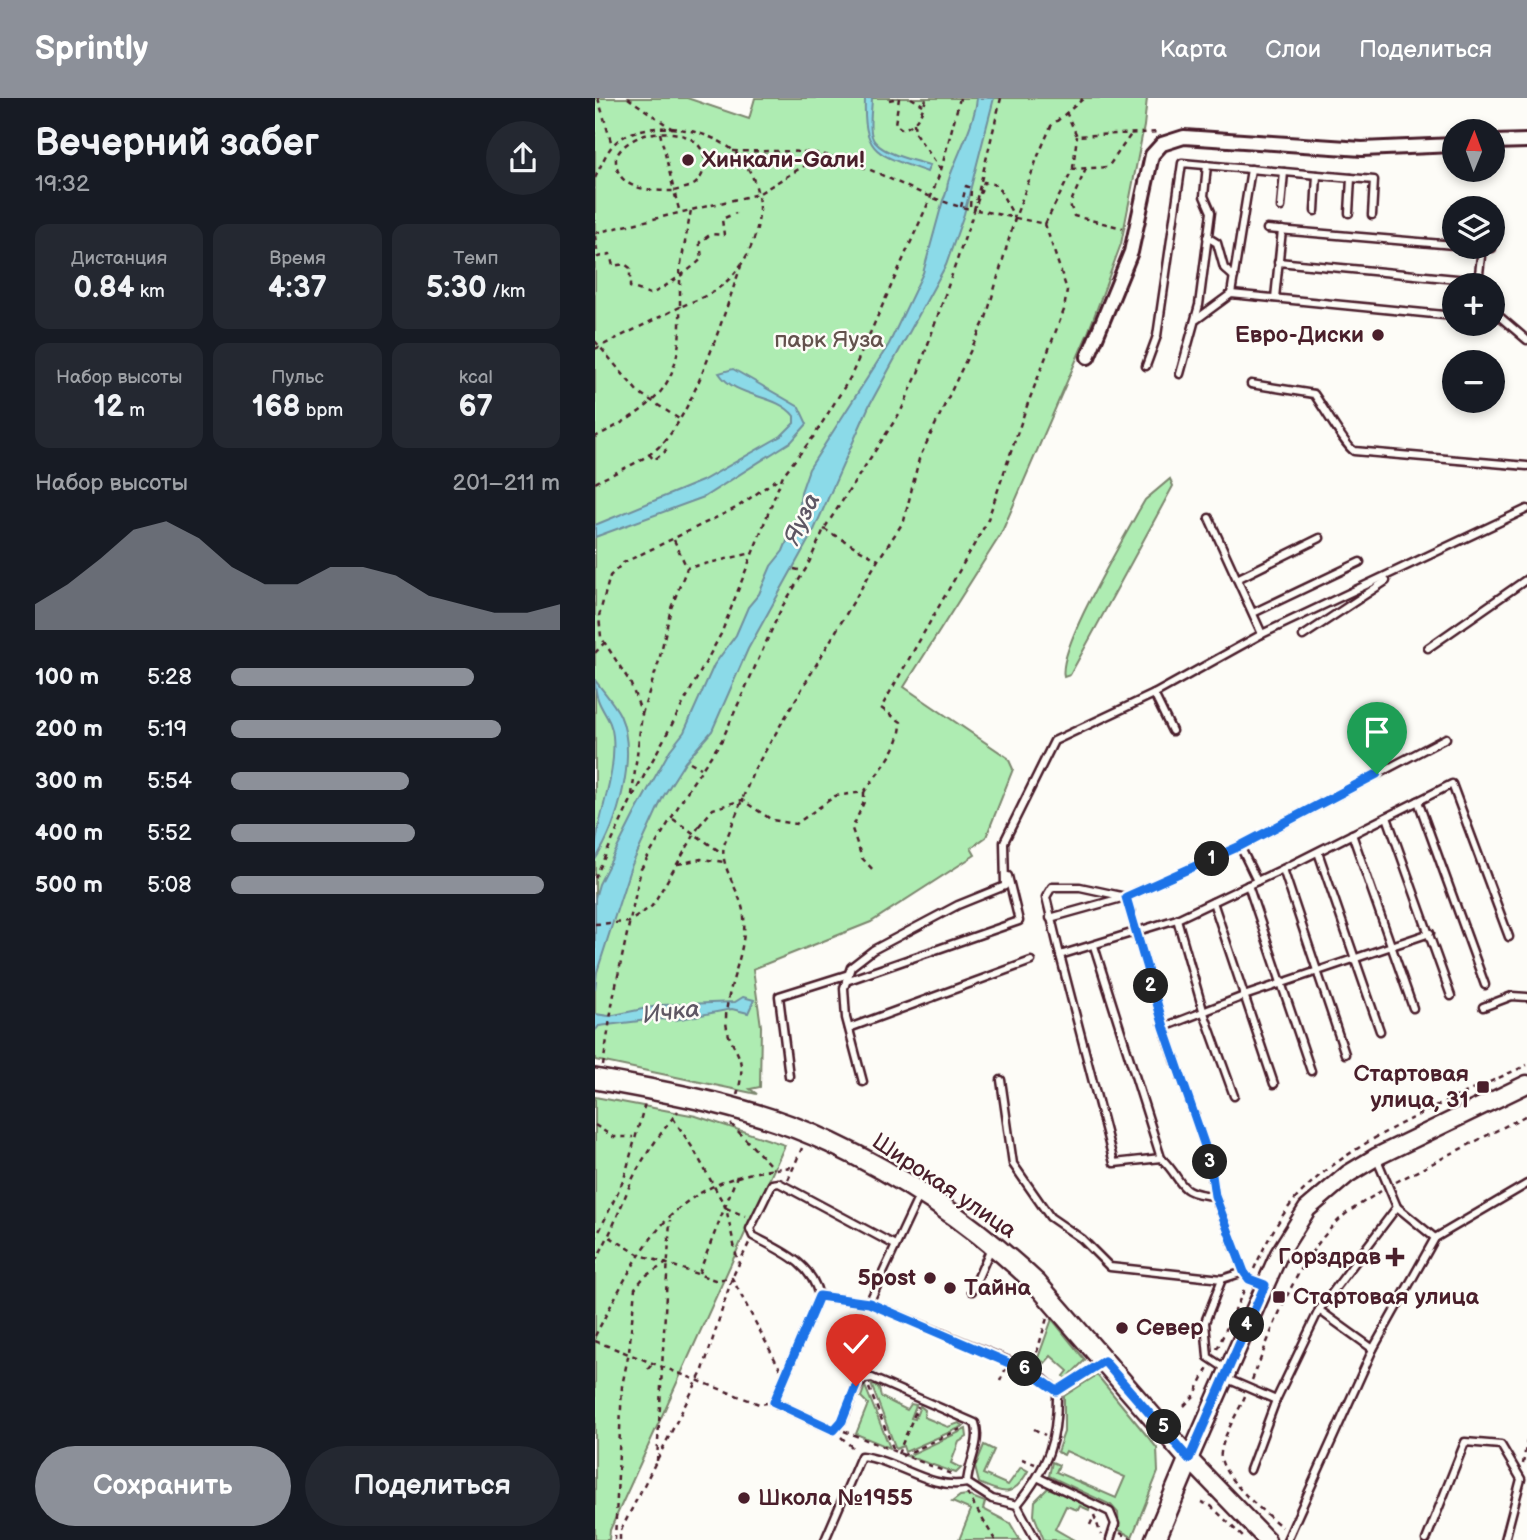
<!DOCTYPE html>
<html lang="ru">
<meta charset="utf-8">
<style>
:root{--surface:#171b24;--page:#242831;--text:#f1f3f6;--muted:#9ea1a6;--accent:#8c9099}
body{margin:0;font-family:"Balsamiq Sans",sans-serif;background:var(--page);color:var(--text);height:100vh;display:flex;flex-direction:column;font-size:26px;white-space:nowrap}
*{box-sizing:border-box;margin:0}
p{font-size:23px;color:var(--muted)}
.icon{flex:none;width:38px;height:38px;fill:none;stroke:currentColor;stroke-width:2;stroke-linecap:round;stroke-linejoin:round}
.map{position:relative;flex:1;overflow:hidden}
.drawer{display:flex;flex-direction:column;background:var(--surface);width:595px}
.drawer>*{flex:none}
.needle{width:46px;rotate:1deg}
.controls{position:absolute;left:847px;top:21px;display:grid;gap:14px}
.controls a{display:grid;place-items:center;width:63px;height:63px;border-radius:50%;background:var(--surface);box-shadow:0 4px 10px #0003;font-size:35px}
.pin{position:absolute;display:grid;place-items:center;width:60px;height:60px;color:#fff;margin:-72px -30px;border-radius:50% 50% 50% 0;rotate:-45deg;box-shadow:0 0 7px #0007}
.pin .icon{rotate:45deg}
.km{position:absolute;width:35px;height:35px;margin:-18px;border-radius:50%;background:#222;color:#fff;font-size:19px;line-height:35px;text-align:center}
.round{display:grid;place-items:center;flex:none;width:74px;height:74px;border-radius:37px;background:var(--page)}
.head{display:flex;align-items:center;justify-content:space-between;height:119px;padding:0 35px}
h1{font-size:38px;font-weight:800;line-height:52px}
.figures{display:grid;grid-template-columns:repeat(3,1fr);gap:10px;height:119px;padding:7px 35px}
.figures div{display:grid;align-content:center;border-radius:14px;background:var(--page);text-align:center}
.figures b{font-size:30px;font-weight:800}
.figures small{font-size:19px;font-weight:400}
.figures p{font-size:19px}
.chart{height:196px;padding:14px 35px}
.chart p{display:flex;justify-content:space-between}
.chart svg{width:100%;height:126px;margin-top:7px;fill:var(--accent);opacity:.7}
.button{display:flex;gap:14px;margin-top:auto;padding:14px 35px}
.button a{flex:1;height:80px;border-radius:42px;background:var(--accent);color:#fff;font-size:28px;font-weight:800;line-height:80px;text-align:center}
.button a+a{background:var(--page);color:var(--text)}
ul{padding:0 35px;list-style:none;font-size:23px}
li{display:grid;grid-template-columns:112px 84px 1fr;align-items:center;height:52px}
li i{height:18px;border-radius:9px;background:var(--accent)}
header{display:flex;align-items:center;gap:42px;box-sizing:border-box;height:98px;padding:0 35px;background:var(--accent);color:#fff}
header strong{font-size:33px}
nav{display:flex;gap:38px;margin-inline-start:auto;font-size:24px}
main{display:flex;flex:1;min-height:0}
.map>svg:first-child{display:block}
.green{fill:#aeecb2;stroke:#7c866e;stroke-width:2}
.water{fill:#8bdae8;stroke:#718f9c;stroke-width:2}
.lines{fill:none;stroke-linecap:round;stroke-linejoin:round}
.service-casing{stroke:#4a1f2b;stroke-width:11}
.minor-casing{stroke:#4a1f2b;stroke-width:18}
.tertiary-casing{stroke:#4a1f2b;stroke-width:21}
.secondary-casing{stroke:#4a1f2b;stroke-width:24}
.path{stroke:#4a1f2b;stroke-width:2.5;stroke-dasharray:5 5;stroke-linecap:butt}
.service{stroke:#fdfcf7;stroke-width:6}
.minor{stroke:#fdfcf7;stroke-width:12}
.tertiary{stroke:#fdfcf7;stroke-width:16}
.secondary{stroke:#fdfcf7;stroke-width:19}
.path-bridge{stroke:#4a1f2b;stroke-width:2.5;stroke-dasharray:5 5;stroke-linecap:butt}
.route-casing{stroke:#fff;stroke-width:14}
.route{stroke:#1a73e8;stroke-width:9}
.poi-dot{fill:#4a1f2b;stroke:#fdfcf7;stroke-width:2.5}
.labels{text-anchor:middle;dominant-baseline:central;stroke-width:5;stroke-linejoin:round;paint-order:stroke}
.poi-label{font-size:23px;font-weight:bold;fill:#4a1f2b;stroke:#fdfcf7;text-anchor:start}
.park-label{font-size:23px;fill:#63524d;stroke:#fdfcf7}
.street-label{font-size:23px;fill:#4a1f2b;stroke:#fdfcf7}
.water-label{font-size:24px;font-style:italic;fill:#5e5764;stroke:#fdfcf7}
</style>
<header>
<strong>Sprintly</strong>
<nav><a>Карта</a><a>Слои</a><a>Поделиться</a></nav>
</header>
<main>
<section class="drawer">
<div class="head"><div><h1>Вечерний забег</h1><p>19:32</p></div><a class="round"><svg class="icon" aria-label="share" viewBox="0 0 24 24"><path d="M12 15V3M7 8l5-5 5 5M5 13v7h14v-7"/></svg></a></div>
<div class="figures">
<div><p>Дистанция</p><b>0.84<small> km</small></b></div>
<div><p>Время</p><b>4:37</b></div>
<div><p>Темп</p><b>5:30<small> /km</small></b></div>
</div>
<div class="figures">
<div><p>Набор высоты</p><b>12<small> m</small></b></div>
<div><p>Пульс</p><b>168<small> bpm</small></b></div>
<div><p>kcal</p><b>67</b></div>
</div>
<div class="chart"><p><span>Набор высоты</span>201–211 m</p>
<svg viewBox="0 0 160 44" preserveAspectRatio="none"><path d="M0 44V35L10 28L20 19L30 9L40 6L50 12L60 22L70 28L80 28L90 22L100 22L110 25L120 32L130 35L140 38L150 38L160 35V44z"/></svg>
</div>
<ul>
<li><b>100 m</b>5:28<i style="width:74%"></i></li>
<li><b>200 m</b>5:19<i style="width:82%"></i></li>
<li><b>300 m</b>5:54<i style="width:54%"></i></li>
<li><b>400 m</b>5:52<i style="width:56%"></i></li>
<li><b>500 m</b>5:08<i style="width:95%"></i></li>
</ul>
<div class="button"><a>Сохранить</a><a>Поделиться</a></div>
</section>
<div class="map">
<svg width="932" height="1442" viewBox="0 0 932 1442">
<rect width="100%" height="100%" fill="#fdfcf7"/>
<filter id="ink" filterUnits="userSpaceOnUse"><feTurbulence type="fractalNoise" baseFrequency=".0143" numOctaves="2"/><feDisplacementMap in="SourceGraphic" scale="14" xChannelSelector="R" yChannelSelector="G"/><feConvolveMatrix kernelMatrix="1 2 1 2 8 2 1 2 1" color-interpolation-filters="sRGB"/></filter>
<g filter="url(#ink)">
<!-- green -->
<g class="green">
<path d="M 0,0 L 92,0 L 154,21 L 160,0 L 552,0 L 549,28 L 526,146 L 493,235 L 406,436 L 309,589 L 413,660 L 418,671 L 391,739 L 376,750 L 380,757 L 276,824 L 158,871 L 166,928 L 165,989 L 155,991 L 162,996 L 0,962 Z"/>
<path d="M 575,381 L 578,388 L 475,577 L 469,579 C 462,551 527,444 543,414 L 550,402 Z"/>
<path d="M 0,999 L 101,1018 L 190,1047 L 15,1432 L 14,1442 L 0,1442 Z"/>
<path d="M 457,1221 L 490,1262 L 471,1281 L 469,1278 L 473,1273 L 456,1258 L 450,1265 L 443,1260 Z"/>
<path d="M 502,1277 L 562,1350 L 563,1374 L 537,1439 L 524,1432 L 523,1415 L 516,1407 L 454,1378 L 457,1364 L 464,1367 L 461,1374 L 521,1400 L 530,1379 L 471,1353 L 469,1357 L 462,1354 L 469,1334 L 469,1298 Z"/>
<path d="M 276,1286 L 284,1290 L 286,1299 L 312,1312 L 316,1306 L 321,1307 L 316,1320 L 320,1321 L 325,1308 L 330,1312 L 329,1319 L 353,1329 L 364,1325 L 369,1328 L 310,1354 L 308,1348 L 301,1351 Z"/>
<path d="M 270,1288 L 295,1350 L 261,1336 L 273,1306 L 266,1299 Z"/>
<path d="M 371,1331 L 372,1339 L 364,1344 L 356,1365 L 366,1370 L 361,1375 L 312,1358 Z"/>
<path d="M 389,1347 L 399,1352 L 388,1376 L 413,1387 L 426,1369 L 433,1373 C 418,1400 410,1396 384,1385 L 380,1369 Z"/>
<path d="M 453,1390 L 496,1408 L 494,1412 L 485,1408 L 483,1412 L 471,1408 L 460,1431 L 479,1442 L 449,1442 L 439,1417 L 440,1403 Z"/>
<path d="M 372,1397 L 390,1404 L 388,1411 L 415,1425 L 425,1442 L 364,1442 L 376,1412 L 357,1404 L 365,1398 Z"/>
</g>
<!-- water -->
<g class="water">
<path d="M 270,0 L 277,0 C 277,11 272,35 280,44 C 291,57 320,63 335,67 L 332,74 C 283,56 268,57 270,0 Z"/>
<path d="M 382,0 L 399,0 L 369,116 L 351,167 L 274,308 L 219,432 L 153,551 L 117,633 L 90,664 L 68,699 L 35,771 L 2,874 L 0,892 L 0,800 L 4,786 L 40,715 L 75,652 L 89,634 L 119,567 L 141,537 L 153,509 L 164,496 L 176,468 L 188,453 L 204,414 L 206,394 L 214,371 L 294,246 L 328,175 L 348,102 C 353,94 351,89 354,81 C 362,57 380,25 382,0 Z"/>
<path d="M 138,271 L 204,309 L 212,326 L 197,343 L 109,399 L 0,439 L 0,427 L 107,383 L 186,338 L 199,325 L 199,318 C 181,295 141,301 124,275 Z"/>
<path d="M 0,582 C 8,593 19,605 25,617 C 43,658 23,726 0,762 C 0,719 22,682 18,638 C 16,615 0,612 0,582 Z"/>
<path d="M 148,899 L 159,902 L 153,915 L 137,911 L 80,922 L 61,921 L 4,928 L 0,933 L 0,916 L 14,918 L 67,907 L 140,904 Z"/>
</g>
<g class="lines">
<!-- service casing -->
<g class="service-casing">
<g id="service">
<path d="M 686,109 L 689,74"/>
<path d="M 720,113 L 722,77"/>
<path d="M 754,115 L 756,80"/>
<path d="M 672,131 L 859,147"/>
<path d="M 612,139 L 622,145 L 629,170 L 639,179"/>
<path d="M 886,149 L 897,150"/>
<path d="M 683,164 L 883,183"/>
<path d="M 883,185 L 887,149"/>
<path d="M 636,196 L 656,71"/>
<path d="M 680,200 L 687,132"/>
<path d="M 898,213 L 932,242"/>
<path d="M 602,221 L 636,196 L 859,218"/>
<path d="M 551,268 L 562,238 L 587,65 L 779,82 L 777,117"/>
<path d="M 585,276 L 604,207 L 616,114 L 609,98 L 612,67"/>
<path d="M 656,286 L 719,296 C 727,307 751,349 759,353 L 932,368"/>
<path d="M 614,420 L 667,536"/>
<path d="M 642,481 L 725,440"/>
<path d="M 658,515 L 765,464"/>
<path d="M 708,538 L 791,483"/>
<path d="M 833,550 L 932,481"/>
<path d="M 559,596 L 577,633"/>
<path d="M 823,703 L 890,887"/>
<path d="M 792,719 L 856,898"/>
<path d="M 757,736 L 818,910"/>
<path d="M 723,754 L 785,933"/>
<path d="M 688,771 L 857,686 L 914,839"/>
<path d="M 662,783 L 688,771 L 750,956"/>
<path d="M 653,787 L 716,973"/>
<path d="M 618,804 L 679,986"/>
<path d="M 455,820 L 530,799"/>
<path d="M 582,821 L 608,912 L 639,998"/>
<path d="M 499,848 L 566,1060 C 591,1084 579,1095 620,1098"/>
<path d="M 465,857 L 451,799 L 457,789 L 485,789 L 531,799"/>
<path d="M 251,883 L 424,823 L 413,778"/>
<path d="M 888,909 L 917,898 L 932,899"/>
<path d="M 569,929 L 649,898 L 835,835"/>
<path d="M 254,930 L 436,863"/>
<path d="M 194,978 L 184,898 L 254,876"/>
<path d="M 406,982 L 418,1066 L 455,1119 L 487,1141 L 515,1169 L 627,1181 L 649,1174"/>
<path d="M 268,984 L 251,920 L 249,890 L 256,869 L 278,852 L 363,807 L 410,788 L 409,744 L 459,643 L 559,596 L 667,536 L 932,411"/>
<path d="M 566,1060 L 519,1065 L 465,857 L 582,821 L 662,783 L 645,748"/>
<path d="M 802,1109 L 840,1140"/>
<path d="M 300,1147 L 184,1085 L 177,1086 L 155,1131 L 158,1138 C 187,1154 216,1164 224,1198 L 179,1304 L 239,1332 C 255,1320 253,1293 270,1281 L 277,1280 L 380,1325 C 387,1344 373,1365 372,1385 L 397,1401 L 422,1407 L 441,1442"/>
<path d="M 627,1181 L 610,1224 L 613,1259 L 631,1271"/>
<path d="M 668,1186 L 654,1181 L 649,1174 L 620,1098 L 615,1063 L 569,929 L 531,799 L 645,748 L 851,640"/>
<path d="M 377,1193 L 396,1150"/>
<path d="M 224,1198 L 274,1205 L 414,1263 L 446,1279 L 462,1293 C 463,1342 453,1369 422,1407"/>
<path d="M 274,1205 L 325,1096"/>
<path d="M 778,1251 L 724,1212 L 802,1109 L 781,1059"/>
<path d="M 630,1280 L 681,1302 L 724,1212"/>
<path d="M 462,1293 L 507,1264"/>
<path d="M 655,1372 L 681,1302"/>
<path d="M 444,1380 L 515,1414 L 520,1426 L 515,1442"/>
<path d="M 230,1442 L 266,1358 C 302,1362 336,1393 372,1385"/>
<path d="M 692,1442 L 778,1251 L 840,1140 L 932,1086"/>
<path d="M 831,1442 L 870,1344 L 906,1347 L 926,1381 L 910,1442"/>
</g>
</g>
<!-- minor casing -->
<g class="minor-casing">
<g id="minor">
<path d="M 898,44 L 932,43"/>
<path d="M 493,259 L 536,154 L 557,57 L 567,46 L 589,39 L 767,51 L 859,47"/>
</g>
</g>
<!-- tertiary casing -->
<g class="tertiary-casing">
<path id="tertiary" d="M 672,1442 L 594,1361 L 684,1156 L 712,1111 L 753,1076 L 781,1059 L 932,986"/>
</g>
<!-- secondary casing -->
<g class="secondary-casing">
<path id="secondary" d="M 0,981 C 79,995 163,1010 236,1045 C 311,1080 382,1129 442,1186 L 594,1361 L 560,1442"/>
</g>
<!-- path -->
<g class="path">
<path d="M 3,0 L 17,47"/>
<path d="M 33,0 L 76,30"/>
<path d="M 304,0 L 300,26 L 307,31 C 320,29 329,12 331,0"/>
<path d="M 316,0 L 328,7"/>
<path d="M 294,2 L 304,0"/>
<path d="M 471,14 L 482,38 L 564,34"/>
<path d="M 319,25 L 320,35 L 346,72"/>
<path d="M 65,35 L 79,93 C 85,91 94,90 100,86 C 113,75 113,53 99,43 C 76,27 33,34 21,59 C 19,92 54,93 79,93 L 85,115"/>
<path d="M 138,53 C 167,54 201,51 230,57 C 279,67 322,100 375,111"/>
<path d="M 478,70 L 482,38"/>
<path d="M 491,71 L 475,106 L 479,118 L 528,130"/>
<path d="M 0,80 C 5,70 10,56 18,47 C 45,18 114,29 141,55 C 178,92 167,150 132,183 C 119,196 101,202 85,209 L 85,171 L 96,112"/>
<path d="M 366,109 L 371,88 L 376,90 L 375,111"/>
<path d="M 379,112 L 406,0"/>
<path d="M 450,126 L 478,71 L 513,69 L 537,35"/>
<path d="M 0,135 L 163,96 L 225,58"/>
<path d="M 0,138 L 3,159 L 15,156 L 18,168 L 30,166 L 35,170 L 35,189 L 55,196 C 64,194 103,166 106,161 C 108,155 104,150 105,144 L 116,136 L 129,137 L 127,121 L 141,115"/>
<path d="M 0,243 L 43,294 L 84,321"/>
<path d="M 0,251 L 85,209 C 87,286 66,306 0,339"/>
<path d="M 54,356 L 59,362 L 71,353 L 66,347"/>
<path d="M 0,385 C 22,373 48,364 66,347 C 100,313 129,215 146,168"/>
<path d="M 229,431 L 283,462"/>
<path d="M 79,442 L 92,470"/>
<path d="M 199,471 L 209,473"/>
<path d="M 0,555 L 10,544"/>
<path d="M 47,616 L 64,563 L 76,510 L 92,470 L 153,456"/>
<path d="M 95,664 L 106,670"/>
<path d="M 269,694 L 269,704 L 257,731 L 267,760 L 280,774"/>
<path d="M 37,697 L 47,616 L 35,584 L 6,539 L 4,518 L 15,478 L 28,465 L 141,410 L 185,379"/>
<path d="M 78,721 L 127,755"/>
<path d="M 104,728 L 118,711 L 147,702 L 177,722 L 201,726 L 240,698 L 269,694 C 283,674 306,651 306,624 L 286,610 L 392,424 L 430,313 L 469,212 L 472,192 L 450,126 L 382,112"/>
<path d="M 83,766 L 106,761 L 130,764"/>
<path d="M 0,780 L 37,700 L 126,536 L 188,377 L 219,338 L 255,280 L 335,101 L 346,72 L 365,0"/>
<path d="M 0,826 L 34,824 L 57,808 L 97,741"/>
<path d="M 8,968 L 18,901 L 46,771 L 96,687 L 127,642 L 187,509 L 212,469 L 229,431 L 306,313 L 323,275 L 389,84 L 402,87 L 420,120"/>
<path d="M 142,997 C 156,951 131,953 131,920 C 132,885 152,856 149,819 C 147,794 124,770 129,747 L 159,672 L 283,462 L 309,423 L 324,361 L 391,220 L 420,120 L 443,58 L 456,28 L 489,0"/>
<path d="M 78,1020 L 99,1052 L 131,1110 L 143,1165"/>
<path d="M 136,1026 L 179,1071"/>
<path d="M 0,1027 L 18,1039 L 38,1039"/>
<path d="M 193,1082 L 207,1050"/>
<path d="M 801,1084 L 932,1017"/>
<path d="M 131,1110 L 150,1118"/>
<path d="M 15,1139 L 43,1156 L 120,1182 L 137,1180 L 185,1271"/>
<path d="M 0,1142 L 29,1081 L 50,1005"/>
<path d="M 0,1163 C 16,1137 25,1110 37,1082 C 49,1057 67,1034 83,1013"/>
<path d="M 659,1171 C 669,1149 681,1125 696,1106 C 748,1043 859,1001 932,967"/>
<path d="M 104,1175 L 142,1078"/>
<path d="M 0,1238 C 51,1140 78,1078 200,1069"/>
<path d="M 0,1243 L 164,1306 L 172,1305"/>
<path d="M 622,1251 L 650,1190"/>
<path d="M 439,1264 L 452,1220"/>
<path d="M 53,1271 L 59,1264"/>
<path d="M 657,1282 C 680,1226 700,1163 746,1120 C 757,1110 773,1102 786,1093"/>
<path d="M 405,1283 L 411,1270"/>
<path d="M 274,1290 L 300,1355"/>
<path d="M 650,1298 C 643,1315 629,1335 626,1354 C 622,1377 670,1415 687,1429"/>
<path d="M 589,1308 L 599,1298 L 613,1269"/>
<path d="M 439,1331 L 450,1337"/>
<path d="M 249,1333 L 356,1376"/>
<path d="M 246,1339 L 259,1351"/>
<path d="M 303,1356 L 323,1308"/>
<path d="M 307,1358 L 368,1330"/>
<path d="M 427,1361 L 440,1366"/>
<path d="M 62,1363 L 75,1122"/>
<path d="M 928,1366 L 932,1342"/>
<path d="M 372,1395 L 400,1442"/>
<path d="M 606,1404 L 616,1408 L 651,1442"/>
<path d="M 499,1417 L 506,1437"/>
<path d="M 495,1427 L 499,1418"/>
<path d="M 525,1435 L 539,1442"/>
<path d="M 0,1441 L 2,1442"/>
<path d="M 20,1442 L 27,1288 L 34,1254 L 40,1190 L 50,1178 L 72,1165"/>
<path d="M 25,1442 L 25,1434 L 108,1272 L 137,1180 L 154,1145"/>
</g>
<!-- service -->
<use href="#service" class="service"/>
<!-- minor -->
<use href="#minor" class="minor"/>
<!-- tertiary -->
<use href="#tertiary" class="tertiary"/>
<!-- secondary -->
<use href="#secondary" class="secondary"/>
<!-- path-bridge -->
<path class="path-bridge" d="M 97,741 L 104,728"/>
</g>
</g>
<g class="lines" filter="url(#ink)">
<!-- route casing -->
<g class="route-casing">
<path id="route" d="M 261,1288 L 247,1323 L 239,1332 L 179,1304 L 224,1198 L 274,1205 L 435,1274 L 462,1293 L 509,1263 L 594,1361 L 670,1187 L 654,1181 L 649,1174 L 620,1098 L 615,1063 L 569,929 L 531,799 L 645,748 L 782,676"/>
</g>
<!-- route -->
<use href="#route" class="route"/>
</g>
<!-- markers -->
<g class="poi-dot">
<circle cx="93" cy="62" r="7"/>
<circle cx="783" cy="237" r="7"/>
<rect x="881" y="982" width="14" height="14" rx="3.5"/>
<path d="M796.5 1148.5h7v7h7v7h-7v7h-7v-7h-7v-7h7z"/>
<circle cx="335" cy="1180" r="7"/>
<circle cx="355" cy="1190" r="7"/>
<rect x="677" y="1192" width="14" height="14" rx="3.5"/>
<circle cx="527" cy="1230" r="7"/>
<circle cx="149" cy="1400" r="7"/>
</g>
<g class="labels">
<!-- poi labels -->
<g class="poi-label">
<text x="107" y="62">Хинкали-Gали!</text>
<text x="769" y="237" text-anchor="end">Евро-Диски</text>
<text x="874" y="976" text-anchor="end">Стартовая<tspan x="874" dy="26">улица, 31</tspan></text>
<text x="786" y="1159" text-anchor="end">Горздрав</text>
<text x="321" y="1180" text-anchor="end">5post</text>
<text x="369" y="1190">Тайна</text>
<text x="698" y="1199">Стартовая улица</text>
<text x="541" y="1230">Север</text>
<text x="163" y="1400">Школа №1955</text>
</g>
<!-- park labels -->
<g class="park-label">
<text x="234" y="242">парк Яуза</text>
</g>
<!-- street labels -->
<g class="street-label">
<text transform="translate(349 1088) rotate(34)">Широкая улица</text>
</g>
<!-- water labels -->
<g class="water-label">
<text transform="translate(207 421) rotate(-65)">Яуза</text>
<text transform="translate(76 914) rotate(-7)">Ичка</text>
</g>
</g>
</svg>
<div class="controls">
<a><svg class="needle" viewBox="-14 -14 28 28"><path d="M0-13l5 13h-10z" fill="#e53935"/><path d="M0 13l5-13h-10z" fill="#9ea1a6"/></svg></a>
<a><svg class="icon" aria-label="layers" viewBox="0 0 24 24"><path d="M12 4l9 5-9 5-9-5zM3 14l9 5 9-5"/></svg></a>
<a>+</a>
<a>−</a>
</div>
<div class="pin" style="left:782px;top:676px;background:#1e9e55"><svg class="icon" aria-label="arrive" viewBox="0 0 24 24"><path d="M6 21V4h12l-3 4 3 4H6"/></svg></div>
<div class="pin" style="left:261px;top:1288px;background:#d93025"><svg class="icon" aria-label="check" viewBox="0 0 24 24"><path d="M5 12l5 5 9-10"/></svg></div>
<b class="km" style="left:617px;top:761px">1</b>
<b class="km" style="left:556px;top:888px">2</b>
<b class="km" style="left:615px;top:1064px">3</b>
<b class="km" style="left:652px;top:1227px">4</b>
<b class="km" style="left:569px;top:1329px">5</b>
<b class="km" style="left:430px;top:1271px">6</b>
</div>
</main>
